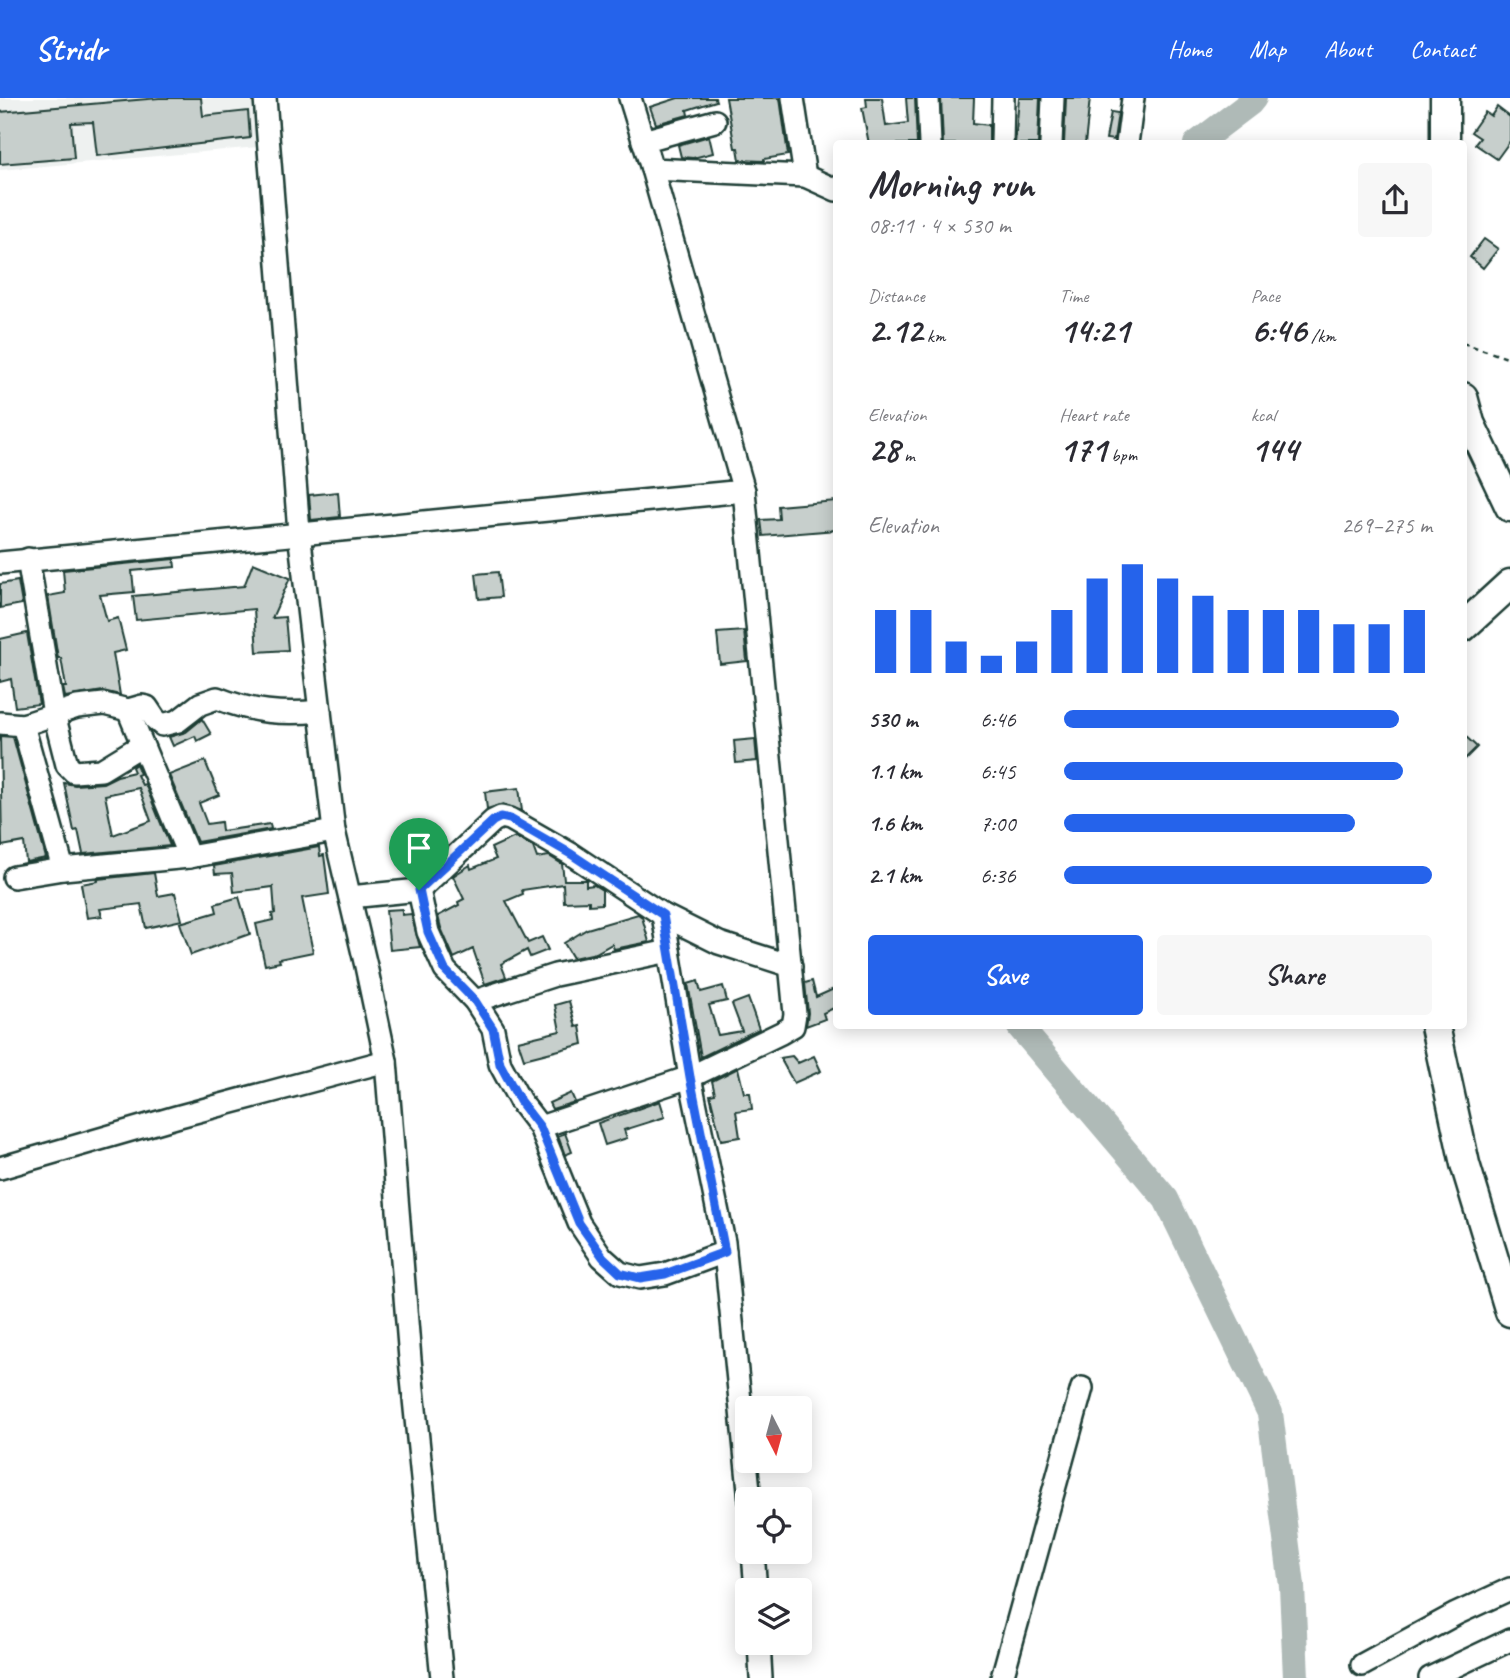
<!DOCTYPE html>
<meta charset="utf-8">
<style>
:root{--surface:#fff;--page:#f7f7f7;--text:#2b2b33;--muted:#7c7c81;--accent:#2563eb}
body{margin:0;font-family:Caveat,sans-serif;background:var(--page);color:var(--text);height:100vh;display:flex;flex-direction:column;font-size:26px;white-space:nowrap}
*{box-sizing:border-box;margin:0}
p{font-size:23px;color:var(--muted)}
.icon{flex:none;width:38px;height:38px;fill:none;stroke:currentColor;stroke-width:2;stroke-linecap:round;stroke-linejoin:round}
.map{position:relative;flex:1;overflow:hidden}
.sheet{position:absolute;left:833px;top:42px;width:634px;height:889px;display:flex;flex-direction:column;background:var(--surface);border-radius:7px;box-shadow:0 4px 18px #0003}
.sheet>*{flex:none}
.needle{width:46px;rotate:174deg}
.controls{position:absolute;left:735px;top:1298px;display:grid;gap:14px}
.controls a{display:grid;place-items:center;width:77px;height:77px;border-radius:7px;background:var(--surface);box-shadow:0 4px 18px #0003;font-size:35px}
.pin{position:absolute;display:grid;place-items:center;width:60px;height:60px;color:#fff;margin:-72px -30px;border-radius:50% 50% 50% 0;rotate:-45deg;box-shadow:0 0 7px #0007}
.pin .icon{rotate:45deg}
.round{display:grid;place-items:center;flex:none;width:74px;height:74px;border-radius:7px;background:var(--page)}
.overview{display:flex;align-items:center;justify-content:space-between;height:119px;padding:0 35px}
h1{font-size:38px;font-weight:600;line-height:52px}
.metrics{display:grid;grid-template-columns:repeat(3,1fr);gap:10px;height:119px;padding:7px 35px}
.metrics div{display:grid;align-content:center}
.metrics b{font-size:35px;font-weight:600}
.metrics small{font-size:19px;font-weight:400}
.metrics p{font-size:19px}
.chart{height:196px;padding:14px 35px}
.chart p{display:flex;justify-content:space-between}
.chart svg{width:100%;height:126px;margin-top:7px;stroke:var(--accent);stroke-width:6}
.action{display:flex;gap:14px;margin-top:auto;padding:14px 35px}
.action a{flex:1;height:80px;border-radius:7px;background:var(--accent);color:#fff;font-size:28px;font-weight:600;line-height:80px;text-align:center}
.action a+a{background:var(--page);color:var(--text)}
ul{padding:0 35px;list-style:none;font-size:23px}
li{display:grid;grid-template-columns:112px 84px 1fr;align-items:center;height:52px}
li i{height:18px;border-radius:9px;background:var(--accent)}
header{display:flex;align-items:center;gap:42px;box-sizing:border-box;height:98px;padding:0 35px;background:var(--accent);color:#fff}
header strong{font-size:33px}
nav{display:flex;gap:38px;margin-inline-start:auto;font-size:24px}
.map>svg:first-child{display:block}
.built{fill:#eef1f0}
.lines{fill:none;stroke-linecap:round;stroke-linejoin:round}
.river{stroke:#afbab7;stroke-width:26}
.building{fill:#c7cfcc;stroke:#1f3d34;stroke-width:2;fill-rule:evenodd}
.minor-casing{stroke:#1f3d34;stroke-width:26}
.major-casing{stroke:#1f3d34;stroke-width:33}
.path{stroke:#1f3d34;stroke-width:2.5;stroke-dasharray:5 5;stroke-linecap:butt}
.minor{stroke:#fff;stroke-width:21}
.major{stroke:#fff;stroke-width:28}
.route-casing{stroke:#fff;stroke-width:14}
.route{stroke:#2563eb;stroke-width:9}
</style>
<header>
<strong>Stridr</strong>
<nav><a>Home</a><a>Map</a><a>About</a><a>Contact</a></nav>
</header>
<div class="map">
<svg width="1510" height="1580" viewBox="0 0 1510 1580">
<rect width="100%" height="100%" fill="#fff"/>
<filter id="ink" filterUnits="userSpaceOnUse"><feTurbulence type="fractalNoise" baseFrequency=".0143" numOctaves="2"/><feDisplacementMap in="SourceGraphic" scale="14" xChannelSelector="R" yChannelSelector="G"/><feConvolveMatrix kernelMatrix="1 2 1 2 8 2 1 2 1" color-interpolation-filters="sRGB"/></filter>
<g filter="url(#ink)">
<!-- built -->
<path class="built" d="M 0,0 L 265,0 L 269,48 L 0,72 Z"/>
<g class="lines">
<!-- river -->
<g class="river">
<path d="M 1196,46 L 1250,5 L 1254,0"/>
<path d="M 1019,928 L 1166,1101 L 1270,1315 L 1292,1488 L 1296,1580"/>
</g>
</g>
<!-- building -->
<g class="building">
<path d="M 159,0 L 201,0 L 203,18 L 248,13 L 250,40 L 97,58 L 93,24 L 71,25 L 74,60 L 0,66 L 0,14 Z"/>
<path d="M 678,0 L 715,0 L 716,3 L 687,12 L 688,17 L 656,26 L 650,9 Z"/>
<path d="M 726,0 L 780,0 L 788,57 L 764,61 L 764,63 L 740,62 L 738,50 L 735,50 Z"/>
<path d="M 866,0 L 882,0 L 886,28 L 908,25 L 906,0 L 915,0 L 917,46 L 869,46 L 862,10 L 867,9 Z"/>
<path d="M 941,0 L 974,0 L 973,25 L 989,27 L 989,46 L 943,46 Z"/>
<path d="M 1019,0 L 1040,0 L 1038,46 L 1015,46 Z"/>
<path d="M 1066,0 L 1090,0 L 1085,46 L 1064,46 Z"/>
<path d="M 1497,9 L 1510,19 L 1510,43 L 1497,61 L 1475,46 L 1480,40 L 1471,34 L 1485,14 L 1491,18 Z"/>
<path d="M 1111,14 L 1118,15 L 1114,42 L 1106,41 Z"/>
<path d="M 709,38 L 713,55 L 693,60 L 681,59 L 678,47 Z"/>
<path d="M 1484,141 L 1498,151 L 1483,170 L 1470,159 Z"/>
<path d="M 338,394 L 340,419 L 311,422 L 309,397 Z"/>
<path d="M 836,403 L 836,432 L 763,438 L 761,422 L 779,421 L 778,408 Z"/>
<path d="M 174,461 L 175,469 L 132,473 L 134,494 L 100,497 L 107,523 L 118,520 L 126,552 L 113,555 L 120,597 L 103,593 L 65,599 L 63,589 L 66,589 L 61,560 L 58,560 L 48,498 L 65,495 L 63,472 Z"/>
<path d="M 253,465 L 290,480 L 272,520 L 285,519 L 288,552 L 257,554 L 254,511 L 136,522 L 133,498 L 244,488 Z"/>
<path d="M 498,474 L 501,499 L 479,501 L 476,476 Z"/>
<path d="M 18,483 L 22,506 L 0,510 L 0,486 Z"/>
<path d="M 744,533 L 747,563 L 720,566 L 717,535 Z"/>
<path d="M 27,535 L 39,606 L 15,609 L 11,581 L 0,584 L 0,541 Z"/>
<path d="M 202,621 L 211,636 L 197,643 L 195,638 L 173,648 L 169,639 L 186,634 Z"/>
<path d="M 1463,636 L 1477,649 L 1463,663 Z"/>
<path d="M 0,638 L 13,639 L 46,760 L 26,764 L 24,744 L 2,748 Z"/>
<path d="M 755,641 L 757,663 L 736,665 L 734,643 Z"/>
<path d="M 205,663 L 219,697 L 199,705 L 207,726 L 221,724 L 222,733 L 270,726 L 271,731 L 197,744 L 169,677 Z"/>
<path d="M 136,666 L 140,676 L 137,677 L 142,687 L 145,686 L 170,748 L 83,756 L 78,732 L 74,733 L 64,685 L 75,687 L 103,685 L 117,678 L 134,674 L 132,669 ZM 139,690 L 151,723 L 113,737 L 105,697 Z"/>
<path d="M 519,690 L 522,713 L 503,706 L 487,711 L 485,694 Z"/>
<path d="M 515,739 L 533,749 L 537,760 L 549,758 L 562,766 L 564,782 L 586,782 L 586,788 L 594,787 L 602,792 L 602,806 L 589,807 L 589,803 L 564,804 L 563,786 L 522,792 L 523,796 L 506,803 L 528,845 L 542,839 L 548,852 L 530,859 L 527,852 L 501,866 L 506,879 L 485,886 L 473,851 L 454,860 L 441,830 L 438,818 L 459,807 L 458,804 L 464,801 L 453,778 L 470,767 L 471,771 L 496,761 L 491,750 Z"/>
<path d="M 319,749 L 320,758 L 324,757 L 329,796 L 302,800 L 313,854 L 279,861 L 280,864 L 265,867 L 256,826 L 273,822 L 272,816 L 275,815 L 273,789 L 234,794 L 232,775 L 215,776 L 214,768 Z"/>
<path d="M 154,775 L 158,798 L 175,795 L 182,822 L 146,830 L 141,806 L 100,811 L 102,818 L 87,820 L 81,786 L 98,783 L 98,781 Z"/>
<path d="M 239,799 L 250,836 L 191,857 L 180,825 L 217,814 L 215,806 Z"/>
<path d="M 402,811 L 402,817 L 411,816 L 420,849 L 390,852 L 386,812 Z"/>
<path d="M 638,816 L 642,819 L 649,844 L 614,851 L 612,846 L 596,855 L 573,860 L 564,845 L 587,831 Z"/>
<path d="M 698,883 L 701,894 L 723,888 L 727,903 L 709,907 L 718,937 L 742,933 L 732,906 L 748,900 L 759,931 L 701,959 L 688,886 Z"/>
<path d="M 812,883 L 816,899 L 836,890 L 836,909 L 823,915 L 825,921 L 806,928 L 808,915 L 805,885 Z"/>
<path d="M 569,903 L 576,929 L 580,928 L 583,946 L 524,961 L 518,943 L 560,933 L 555,907 Z"/>
<path d="M 792,958 L 798,965 L 814,958 L 821,973 L 794,985 L 780,960 Z"/>
<path d="M 738,970 L 744,995 L 750,995 L 752,1011 L 736,1013 L 740,1039 L 721,1042 L 710,997 L 715,996 L 712,983 Z"/>
<path d="M 571,995 L 575,1004 L 552,1011 L 549,1005 Z"/>
<path d="M 660,1003 L 665,1019 L 624,1032 L 627,1040 L 605,1047 L 598,1025 Z"/>
<path d="M 565,1035 L 572,1054 L 565,1057 L 558,1038 Z"/>
</g>
<g class="lines">
<!-- minor casing -->
<g class="minor-casing">
<g id="minor">
<path d="M 265,0 L 299,434 L 334,733 L 366,868 L 386,963 L 410,1261 L 442,1580"/>
<path d="M 793,0 L 805,78"/>
<path d="M 928,0 L 930,46"/>
<path d="M 643,43 L 715,23"/>
<path d="M 1002,46 L 1003,0"/>
<path d="M 1051,46 L 1053,0"/>
<path d="M 1127,46 L 1133,0"/>
<path d="M 652,71 L 805,78 L 836,92"/>
<path d="M 28,461 L 54,616 L 67,667 L 74,674 L 101,672 L 142,647"/>
<path d="M 0,465 L 744,393"/>
<path d="M 128,612 L 142,608 L 147,609 L 155,621 L 162,627 L 178,623 L 200,606 L 217,600 C 252,614 282,617 320,613"/>
<path d="M 0,625 L 23,627 L 77,609 L 104,606 L 128,612 L 189,759"/>
<path d="M 23,627 L 63,771"/>
<path d="M 14,779 L 63,771 L 189,759 L 334,733"/>
<path d="M 419,792 L 428,834 L 445,872 L 475,903 L 493,931 L 500,966 L 520,1003 L 540,1029 L 579,1125 L 602,1159 L 620,1175 L 640,1180 L 665,1176 L 725,1154"/>
<path d="M 350,799 L 419,792 L 493,723 L 501,719 L 510,721 L 571,756 L 663,817 L 719,845 L 791,868"/>
<path d="M 663,817 L 690,979 L 724,1144 L 750,1402"/>
<path d="M 475,903 L 555,877 L 669,853"/>
<path d="M 540,1029 L 690,979 L 781,935 L 793,928 L 795,916 L 744,393 L 652,71 L 630,0"/>
<path d="M 0,1070 L 176,1019 L 386,963"/>
<path d="M 753,1454 L 756,1493"/>
<path d="M 759,1545 L 761,1580"/>
<path d="M 1362,1567 L 1456,1516 L 1510,1491"/>
<path d="M 1002,1580 L 1082,1290"/>
<path d="M 1430,1580 L 1510,1542"/>
</g>
</g>
<!-- major casing -->
<g class="major-casing">
<g id="major">
<path d="M 1445,0 L 1445,46"/>
<path d="M 1463,299 L 1470,325 L 1510,409"/>
<path d="M 1463,529 L 1510,486"/>
<path d="M 1435,928 L 1465,1066 L 1510,1214"/>
</g>
</g>
<!-- path -->
<path class="path" d="M 1463,245 L 1510,261"/>
<!-- minor -->
<use href="#minor" class="minor"/>
<!-- major -->
<use href="#major" class="major"/>
</g>
</g>
<g class="lines" filter="url(#ink)">
<!-- route casing -->
<g class="route-casing">
<path id="route" d="M 501,719 L 510,721 L 571,756 L 663,817 L 690,979 L 725,1154 L 665,1176 L 640,1180 L 620,1175 L 603,1159 L 579,1125 L 540,1029 L 520,1003 L 500,966 L 493,931 L 475,903 L 445,872 L 428,834 L 419,792 L 493,723 Z"/>
</g>
<!-- route -->
<use href="#route" class="route"/>
</g>
</svg>
<div class="controls">
<a><svg class="needle" viewBox="-14 -14 28 28"><path d="M0-13l5 13h-10z" fill="#e53935"/><path d="M0 13l5-13h-10z" fill="#7c7c81"/></svg></a>
<a><svg class="icon" aria-label="locate" viewBox="0 0 24 24"><circle cx="12" cy="12" r="6"/><path d="M12 2v4M12 18v4M2 12h4M18 12h4"/></svg></a>
<a><svg class="icon" aria-label="layers" viewBox="0 0 24 24"><path d="M12 4l9 5-9 5-9-5zM3 14l9 5 9-5"/></svg></a>
</div>
<div class="pin" style="left:419px;top:792px;background:#1e9e55"><svg class="icon" aria-label="arrive" viewBox="0 0 24 24"><path d="M6 21V4h12l-3 4 3 4H6"/></svg></div>
<section class="sheet">
<div class="overview"><div><h1>Morning run</h1><p>08:11 · 4 × 530 m</p></div><a class="round"><svg class="icon" aria-label="share" viewBox="0 0 24 24"><path d="M12 15V3M7 8l5-5 5 5M5 13v7h14v-7"/></svg></a></div>
<div class="metrics">
<div><p>Distance</p><b>2.12<small> km</small></b></div>
<div><p>Time</p><b>14:21</b></div>
<div><p>Pace</p><b>6:46<small> /km</small></b></div>
</div>
<div class="metrics">
<div><p>Elevation</p><b>28<small> m</small></b></div>
<div><p>Heart rate</p><b>171<small> bpm</small></b></div>
<div><p>kcal</p><b>144</b></div>
</div>
<div class="chart"><p><span>Elevation</span>269–275 m</p>
<svg viewBox="0 0 160 44" preserveAspectRatio="none"><path d="M5 44V22M15 44V22M25 44V33M35 44V38M45 44V33M55 44V22M65 44V11M75 44V6M85 44V11M95 44V17M105 44V22M115 44V22M125 44V22M135 44V27M145 44V27M155 44V22"/></svg>
</div>
<ul>
<li><b>530 m</b>6:46<i style="width:91%"></i></li>
<li><b>1.1 km</b>6:45<i style="width:92%"></i></li>
<li><b>1.6 km</b>7:00<i style="width:79%"></i></li>
<li><b>2.1 km</b>6:36<i style="width:100%"></i></li>
</ul>
<div class="action"><a>Save</a><a>Share</a></div>
</section>
</div>
